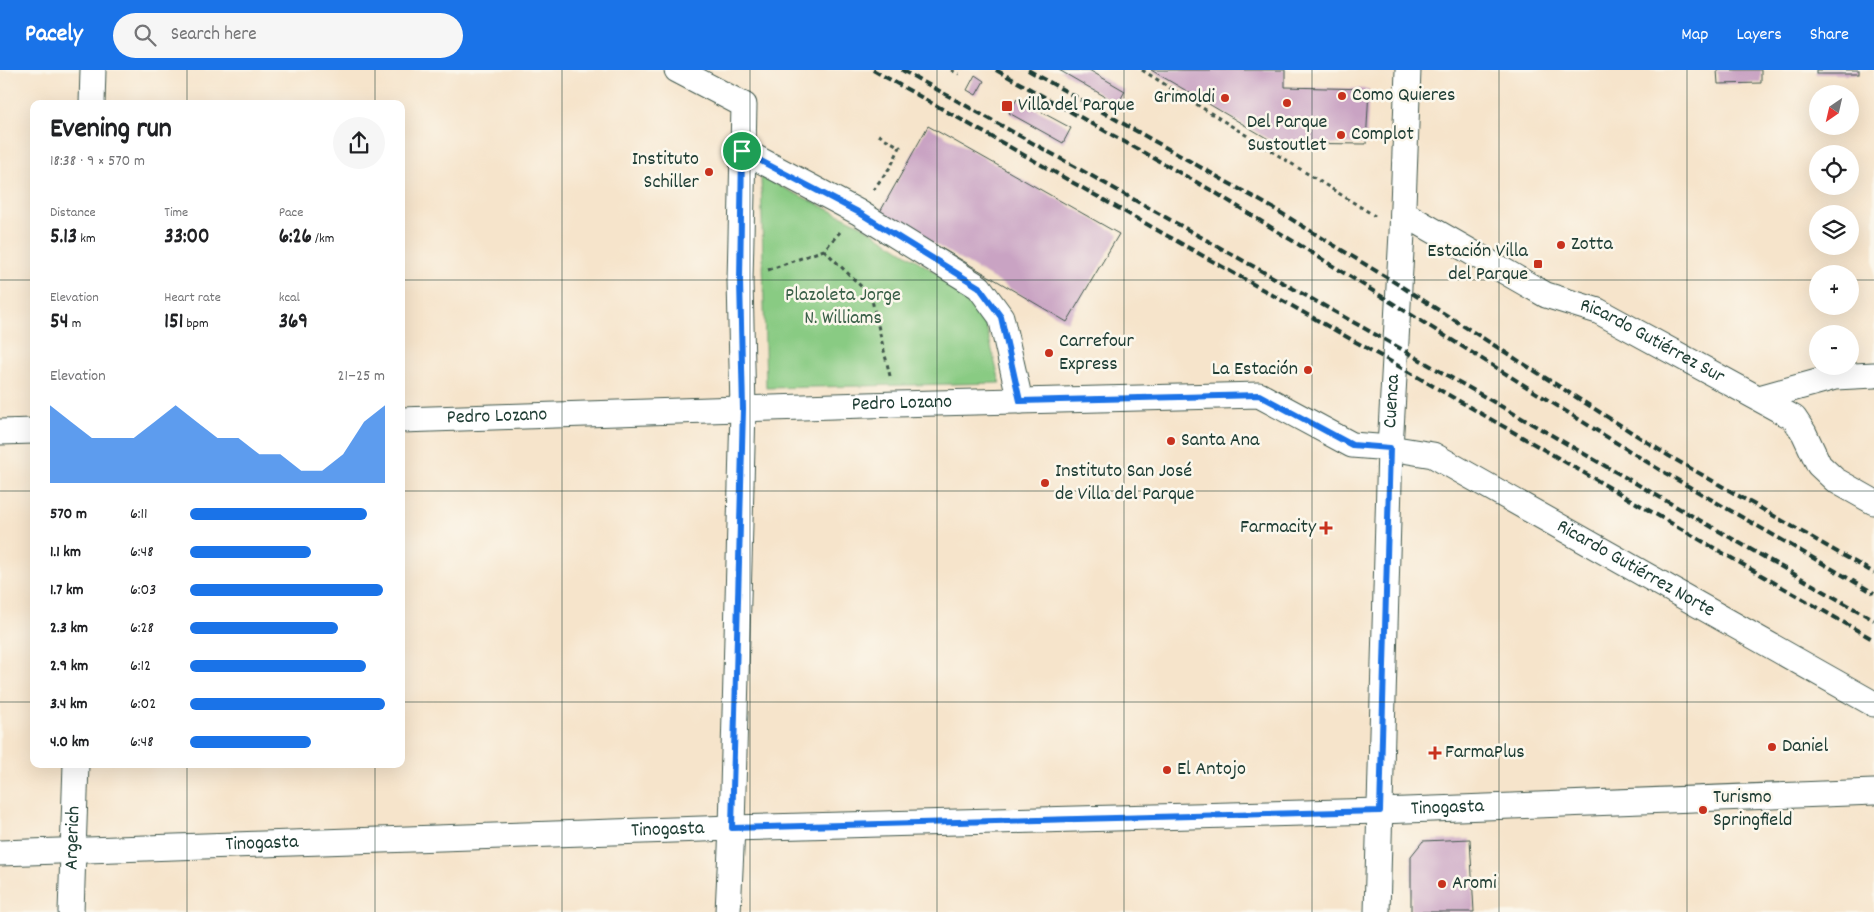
<!DOCTYPE html>
<meta charset="utf-8">
<style>
:root{--surface:#fff;--page:#f6f6f6;--text:#202124;--muted:#757577;--accent:#1a73e8}
body{margin:0;font-family:Dekko,sans-serif;background:var(--page);color:var(--text);height:100vh;display:flex;flex-direction:column;font-size:19px;white-space:nowrap}
*{box-sizing:border-box;margin:0}
p{font-size:16px;color:var(--muted)}
.icon{flex:none;width:28px;height:28px;fill:none;stroke:currentColor;stroke-width:2;stroke-linecap:round;stroke-linejoin:round}
.map{position:relative;flex:1;overflow:hidden}
.drawer{position:absolute;left:30px;top:30px;width:375px;height:668px;display:flex;flex-direction:column;background:var(--surface);border-radius:10px;box-shadow:0 5px 20px #0002}
.drawer>*{flex:none}
.needle{width:32px;rotate:214deg}
.buttons{position:absolute;left:1809px;top:15px;display:grid;gap:10px}
.buttons a{display:grid;place-items:center;width:50px;height:50px;border-radius:50%;background:var(--surface);box-shadow:0 5px 20px #0002;font-size:25px}
.pin{position:absolute;display:grid;place-items:center;width:42px;height:42px;color:#fff;margin:-21px;border:2px solid #fff;border-radius:50%;box-shadow:0 1px 5px #0007}
.round{display:grid;place-items:center;flex:none;width:52px;height:52px;border-radius:26px;background:var(--page)}
.overview{display:flex;align-items:center;justify-content:space-between;height:85px;padding:0 20px}
h1{font-size:28px;font-weight:700;line-height:38px}
.stats{display:grid;grid-template-columns:repeat(3,1fr);gap:8px;height:85px;padding:5px 20px}
.stats div{display:grid;align-content:center}
.stats b{font-size:21px;font-weight:700}
.stats small{font-size:14px;font-weight:400}
.stats p{font-size:14px}
.chart{height:140px;padding:10px 20px}
.chart p{display:flex;justify-content:space-between}
.chart svg{width:100%;height:90px;margin-top:5px;fill:var(--accent);opacity:.7}
ul{padding:0 20px;list-style:none;font-size:16px}
li{display:grid;grid-template-columns:80px 60px 1fr;align-items:center;height:38px}
li i{height:12px;border-radius:6px;background:var(--accent)}
header{display:flex;align-items:center;gap:30px;box-sizing:border-box;height:70px;padding:0 25px;background:var(--accent);color:#fff}
header strong{font-size:24px}
nav{display:flex;gap:28px;margin-inline-start:auto;font-size:18px}
.search{width:350px;height:45px;background:var(--page);display:flex;align-items:center;gap:12px;box-sizing:border-box;padding:0 18px;border-radius:28px;color:var(--muted);font-size:19px}
.map>svg:first-child{display:block}
.green{fill:#89cb83;stroke:#54845c}
.building{fill:#c9a3c3}
.lines{fill:none;stroke-linecap:round;stroke-linejoin:round}
.minor-casing{stroke:#3f564b;stroke-width:27}
.path{stroke:#3f564b;stroke-width:3;stroke-dasharray:4 4;stroke-linecap:butt}
.minor{stroke:#fff;stroke-width:25}
.rail{stroke:#1f3d34;stroke-width:4;stroke-dasharray:8 4;stroke-linecap:butt}
.route-casing{stroke:#fff;stroke-width:10}
.route{stroke:#1a73e8;stroke-width:6}
.grid{fill:none;stroke:#1f3d34;stroke-width:1;stroke-opacity:0.55}
.poi-dot{fill:#c8321e;stroke:#fbf7ec;stroke-width:2}
.labels{text-anchor:middle;dominant-baseline:central;stroke-width:5;stroke-linejoin:round;paint-order:stroke}
.poi-label{font-size:20px;fill:#1f3d34;stroke:#fbf7ec;text-anchor:start}
.park-label{font-size:20px;fill:#3a6048;stroke:#fbf7ec}
.street-label{font-size:20px;fill:#1f3d34;stroke:#fbf7ec}
</style>
<header>
<strong>Pacely</strong>
<div class="search"><svg class="icon" aria-label="search" viewBox="0 0 24 24"><circle cx="10" cy="10" r="6"/><path d="M15 15l6 6"/></svg>Search here</div>
<nav><a>Map</a><a>Layers</a><a>Share</a></nav>
</header>
<div class="map">
<svg width="1874" height="842" viewBox="0 0 1874 842">
<rect width="100%" height="100%" fill="#fbf7ec"/>
<filter id="ink" filterUnits="userSpaceOnUse"><feTurbulence type="fractalNoise" baseFrequency=".02" numOctaves="2"/><feDisplacementMap in="SourceGraphic" scale="10" xChannelSelector="R" yChannelSelector="G"/><feConvolveMatrix kernelMatrix="1 2 1 2 8 2 1 2 1" color-interpolation-filters="sRGB"/></filter>
<filter id="wash" filterUnits="userSpaceOnUse"><feTurbulence type="fractalNoise" baseFrequency=".0096" numOctaves="4" result="noise"/><feDisplacementMap in="SourceGraphic" scale="20" xChannelSelector="R" yChannelSelector="G"/><feGaussianBlur stdDeviation="1.12" result="paint"/><feColorMatrix in="noise" values="0 0 0 0 0 0 0 0 0 0 0 0 0 0 0 0 0 1.4 0 .05"/><feComposite in="paint" operator="in"/></filter>
<g filter="url(#wash)">
<rect width="100%" height="100%" fill="#f6e4cb"/>
<!-- green -->
<path class="green" d="M 761,107 L 861,155 L 968,223 L 986,256 L 1000,313 L 766,318 Z"/>
<g id="blocks">
<!-- building -->
<g class="building">
<path d="M 1059,0 L 1089,0 L 1125,21 L 1118,34 Z"/>
<path d="M 1151,0 L 1285,0 L 1285,17 L 1369,19 L 1366,74 L 1275,73 Z"/>
<path d="M 1717,0 L 1761,0 L 1761,13 L 1718,14 Z"/>
<rect x="1816" y="0" width="43" height="4"/>
<path d="M 975,5 L 984,11 L 976,25 L 967,20 Z"/>
<path d="M 1017,29 L 1071,58 L 1063,73 L 1009,43 Z"/>
<path d="M 928,56 L 1119,164 L 1067,252 L 880,142 Z"/>
<path d="M 1470,769 L 1474,842 L 1411,842 L 1411,786 L 1423,771 Z"/>
</g>
</g>
</g>
<g filter="url(#ink)">
<use href="#blocks" fill-opacity="0" stroke="#3f564b" stroke-width="1"/>
<g class="lines">
<!-- minor casing -->
<g class="minor-casing">
<g id="minor">
<path d="M 677,0 L 744,35 L 740,211 L 743,339 L 732,758 L 728,842"/>
<path d="M 92,34 L 93,0"/>
<path d="M 743,81 L 858,142 L 979,217 L 1001,247 L 1020,331"/>
<path id="s1" d="M 1403,143 L 1546,225 L 1598,241 L 1794,348 L 1804,363 L 1819,395 L 1835,410 L 1874,432"/>
<path d="M 1759,328 L 1835,307 L 1874,305"/>
<path id="s2" d="M 401,350 L 897,334 L 1259,325 L 1352,375 L 1390,378 L 1433,385 L 1874,634"/>
<path d="M 0,362 L 34,361"/>
<path id="s3" d="M 0,783 L 732,758 L 1380,741 L 1874,722"/>
<path id="s4" d="M 71,842 L 76,694"/>
<path id="s5" d="M 1377,842 L 1390,378 L 1402,163 L 1408,0"/>
</g>
</g>
<!-- path -->
<g class="path">
<path d="M 951,0 L 959,4"/>
<path d="M 1142,0 L 1375,146"/>
<path d="M 873,120 L 891,96 L 900,77 L 875,63"/>
<path d="M 824,180 L 871,226 L 890,306"/>
<path d="M 768,200 L 824,180 L 840,162"/>
</g>
<!-- minor -->
<use href="#minor" class="minor"/>
<!-- rail -->
<g class="rail">
<path d="M 873,0 L 1395,294 L 1874,570"/>
<path d="M 902,0 L 1396,276 L 1874,550"/>
<path d="M 996,0 L 1216,123 L 1660,400 L 1874,523"/>
<path d="M 1028,0 L 1273,138 L 1399,215 L 1669,386 L 1874,503"/>
</g>
</g>
</g>
<g class="lines" filter="url(#ink)">
<!-- route casing -->
<g class="route-casing">
<path id="route" d="M 742,81 L 858,142 L 979,217 L 1001,247 L 1020,331 L 1259,325 L 1352,375 L 1390,378 L 1380,741 L 732,758 L 743,339 L 740,211 Z"/>
</g>
<!-- route -->
<use href="#route" class="route"/>
</g>
<!-- grid -->
<path class="grid" d="M 187,0 L 187,34M 375,0 L 375,34M 562,0 L 562,842M 750,0 L 750,842M 937,0 L 937,842M 1124,0 L 1124,842M 1312,0 L 1312,842M 1499,0 L 1499,842M 1687,0 L 1687,842M 0,210 L 34,210M 401,210 L 1818,210M 1850,210 L 1874,210M 0,421 L 34,421M 401,421 L 1874,421M 0,632 L 34,632M 401,632 L 1874,632M 187,694 L 187,842M 375,694 L 375,842"/>
<!-- markers -->
<g class="poi-dot">
<circle cx="1342" cy="26" r="5"/>
<circle cx="1225" cy="28" r="5"/>
<circle cx="1287" cy="33" r="5"/>
<rect x="1001" y="30" width="12" height="12" rx="2.5"/>
<circle cx="1341" cy="65" r="5"/>
<circle cx="709" cy="102" r="5"/>
<circle cx="1561" cy="175" r="5"/>
<rect x="1533" y="189" width="10" height="10" rx="2.5"/>
<circle cx="1049" cy="283" r="5"/>
<circle cx="1308" cy="300" r="5"/>
<circle cx="1171" cy="371" r="5"/>
<circle cx="1045" cy="413" r="5"/>
<path d="M1323.5 450.5h5v5h5v5h-5v5h-5v-5h-5v-5h5z"/>
<circle cx="1772" cy="677" r="5"/>
<path d="M1432.5 675.5h5v5h5v5h-5v5h-5v-5h-5v-5h5z"/>
<circle cx="1167" cy="700" r="5"/>
<circle cx="1703" cy="740" r="5"/>
<circle cx="1442" cy="814" r="5"/>
</g>
<g class="labels">
<!-- poi labels -->
<g class="poi-label">
<text x="1352" y="26">Como Quieres</text>
<text x="1215" y="28" text-anchor="end">Grimoldi</text>
<text x="1018" y="36">Villa del Parque</text>
<text x="1287" y="53" text-anchor="middle">Del Parque<tspan x="1287" dy="23">Sustoutlet</tspan></text>
<text x="1351" y="65">Complot</text>
<text x="699" y="90" text-anchor="end">Instituto<tspan x="699" dy="23">Schiller</tspan></text>
<text x="1571" y="175">Zotta</text>
<text x="1528" y="182" text-anchor="end">Estación Villa<tspan x="1528" dy="23">del Parque</tspan></text>
<text x="1059" y="272">Carrefour<tspan x="1059" dy="23">Express</tspan></text>
<text x="1298" y="300" text-anchor="end">La Estación</text>
<text x="1181" y="371">Santa Ana</text>
<text x="1055" y="402">Instituto San José<tspan x="1055" dy="23">de Villa del Parque</tspan></text>
<text x="1316" y="458" text-anchor="end">Farmacity</text>
<text x="1782" y="677">Daniel</text>
<text x="1445" y="683">FarmaPlus</text>
<text x="1177" y="700">El Antojo</text>
<text x="1713" y="728">Turismo<tspan x="1713" dy="23">Springfield</tspan></text>
<text x="1452" y="814">Aromi</text>
</g>
<!-- park labels -->
<g class="park-label">
<text x="843" y="226">Plazoleta Jorge<tspan x="843" dy="23">N. Williams</tspan></text>
</g>
<!-- street labels -->
<g class="street-label">
<text stroke="none"><textPath href="#s1" startOffset="281">Ricardo Gutiérrez Sur</textPath></text>
<text stroke="none"><textPath href="#s5" startOffset="511">Cuenca</textPath></text>
<text stroke="none"><textPath href="#s2" startOffset="501">Pedro Lozano</textPath></text>
<text stroke="none"><textPath href="#s2" startOffset="96">Pedro Lozano</textPath></text>
<text stroke="none"><textPath href="#s2" startOffset="1278">Ricardo Gutiérrez Norte</textPath></text>
<text stroke="none"><textPath href="#s3" startOffset="1448">Tinogasta</textPath></text>
<text stroke="none"><textPath href="#s3" startOffset="668">Tinogasta</textPath></text>
<text stroke="none"><textPath href="#s4" startOffset="74">Argerich</textPath></text>
<text stroke="none"><textPath href="#s3" startOffset="262">Tinogasta</textPath></text>
</g>
</g>
</svg>
<div class="buttons">
<a><svg class="needle" viewBox="-14 -14 28 28"><path d="M0-13l5 13h-10z" fill="#e53935"/><path d="M0 13l5-13h-10z" fill="#757577"/></svg></a>
<a><svg class="icon" aria-label="locate" viewBox="0 0 24 24"><circle cx="12" cy="12" r="6"/><path d="M12 2v4M12 18v4M2 12h4M18 12h4"/></svg></a>
<a><svg class="icon" aria-label="layers" viewBox="0 0 24 24"><path d="M12 4l9 5-9 5-9-5zM3 14l9 5 9-5"/></svg></a>
<a>+</a>
<a>−</a>
</div>
<div class="pin" style="left:742px;top:81px;background:#1e9e55"><svg class="icon" aria-label="arrive" viewBox="0 0 24 24"><path d="M6 21V4h12l-3 4 3 4H6"/></svg></div>
<section class="drawer">
<div class="overview"><div><h1>Evening run</h1><p>18:38 · 9 × 570 m</p></div><a class="round"><svg class="icon" aria-label="share" viewBox="0 0 24 24"><path d="M12 15V3M7 8l5-5 5 5M5 13v7h14v-7"/></svg></a></div>
<div class="stats">
<div><p>Distance</p><b>5.13<small> km</small></b></div>
<div><p>Time</p><b>33:00</b></div>
<div><p>Pace</p><b>6:26<small> /km</small></b></div>
</div>
<div class="stats">
<div><p>Elevation</p><b>54<small> m</small></b></div>
<div><p>Heart rate</p><b>151<small> bpm</small></b></div>
<div><p>kcal</p><b>369</b></div>
</div>
<div class="chart"><p><span>Elevation</span>21–25 m</p>
<svg viewBox="0 0 160 44" preserveAspectRatio="none"><path d="M0 44V6L10 14L20 22L30 22L40 22L50 14L60 6L70 14L80 22L90 22L100 30L110 30L120 38L130 38L140 30L150 14L160 6V44z"/></svg>
</div>
<ul>
<li><b>570 m</b>6:11<i style="width:91%"></i></li>
<li><b>1.1 km</b>6:48<i style="width:62%"></i></li>
<li><b>1.7 km</b>6:03<i style="width:99%"></i></li>
<li><b>2.3 km</b>6:28<i style="width:76%"></i></li>
<li><b>2.9 km</b>6:12<i style="width:90%"></i></li>
<li><b>3.4 km</b>6:02<i style="width:100%"></i></li>
<li><b>4.0 km</b>6:48<i style="width:62%"></i></li>
</ul>
</section>
</div>
